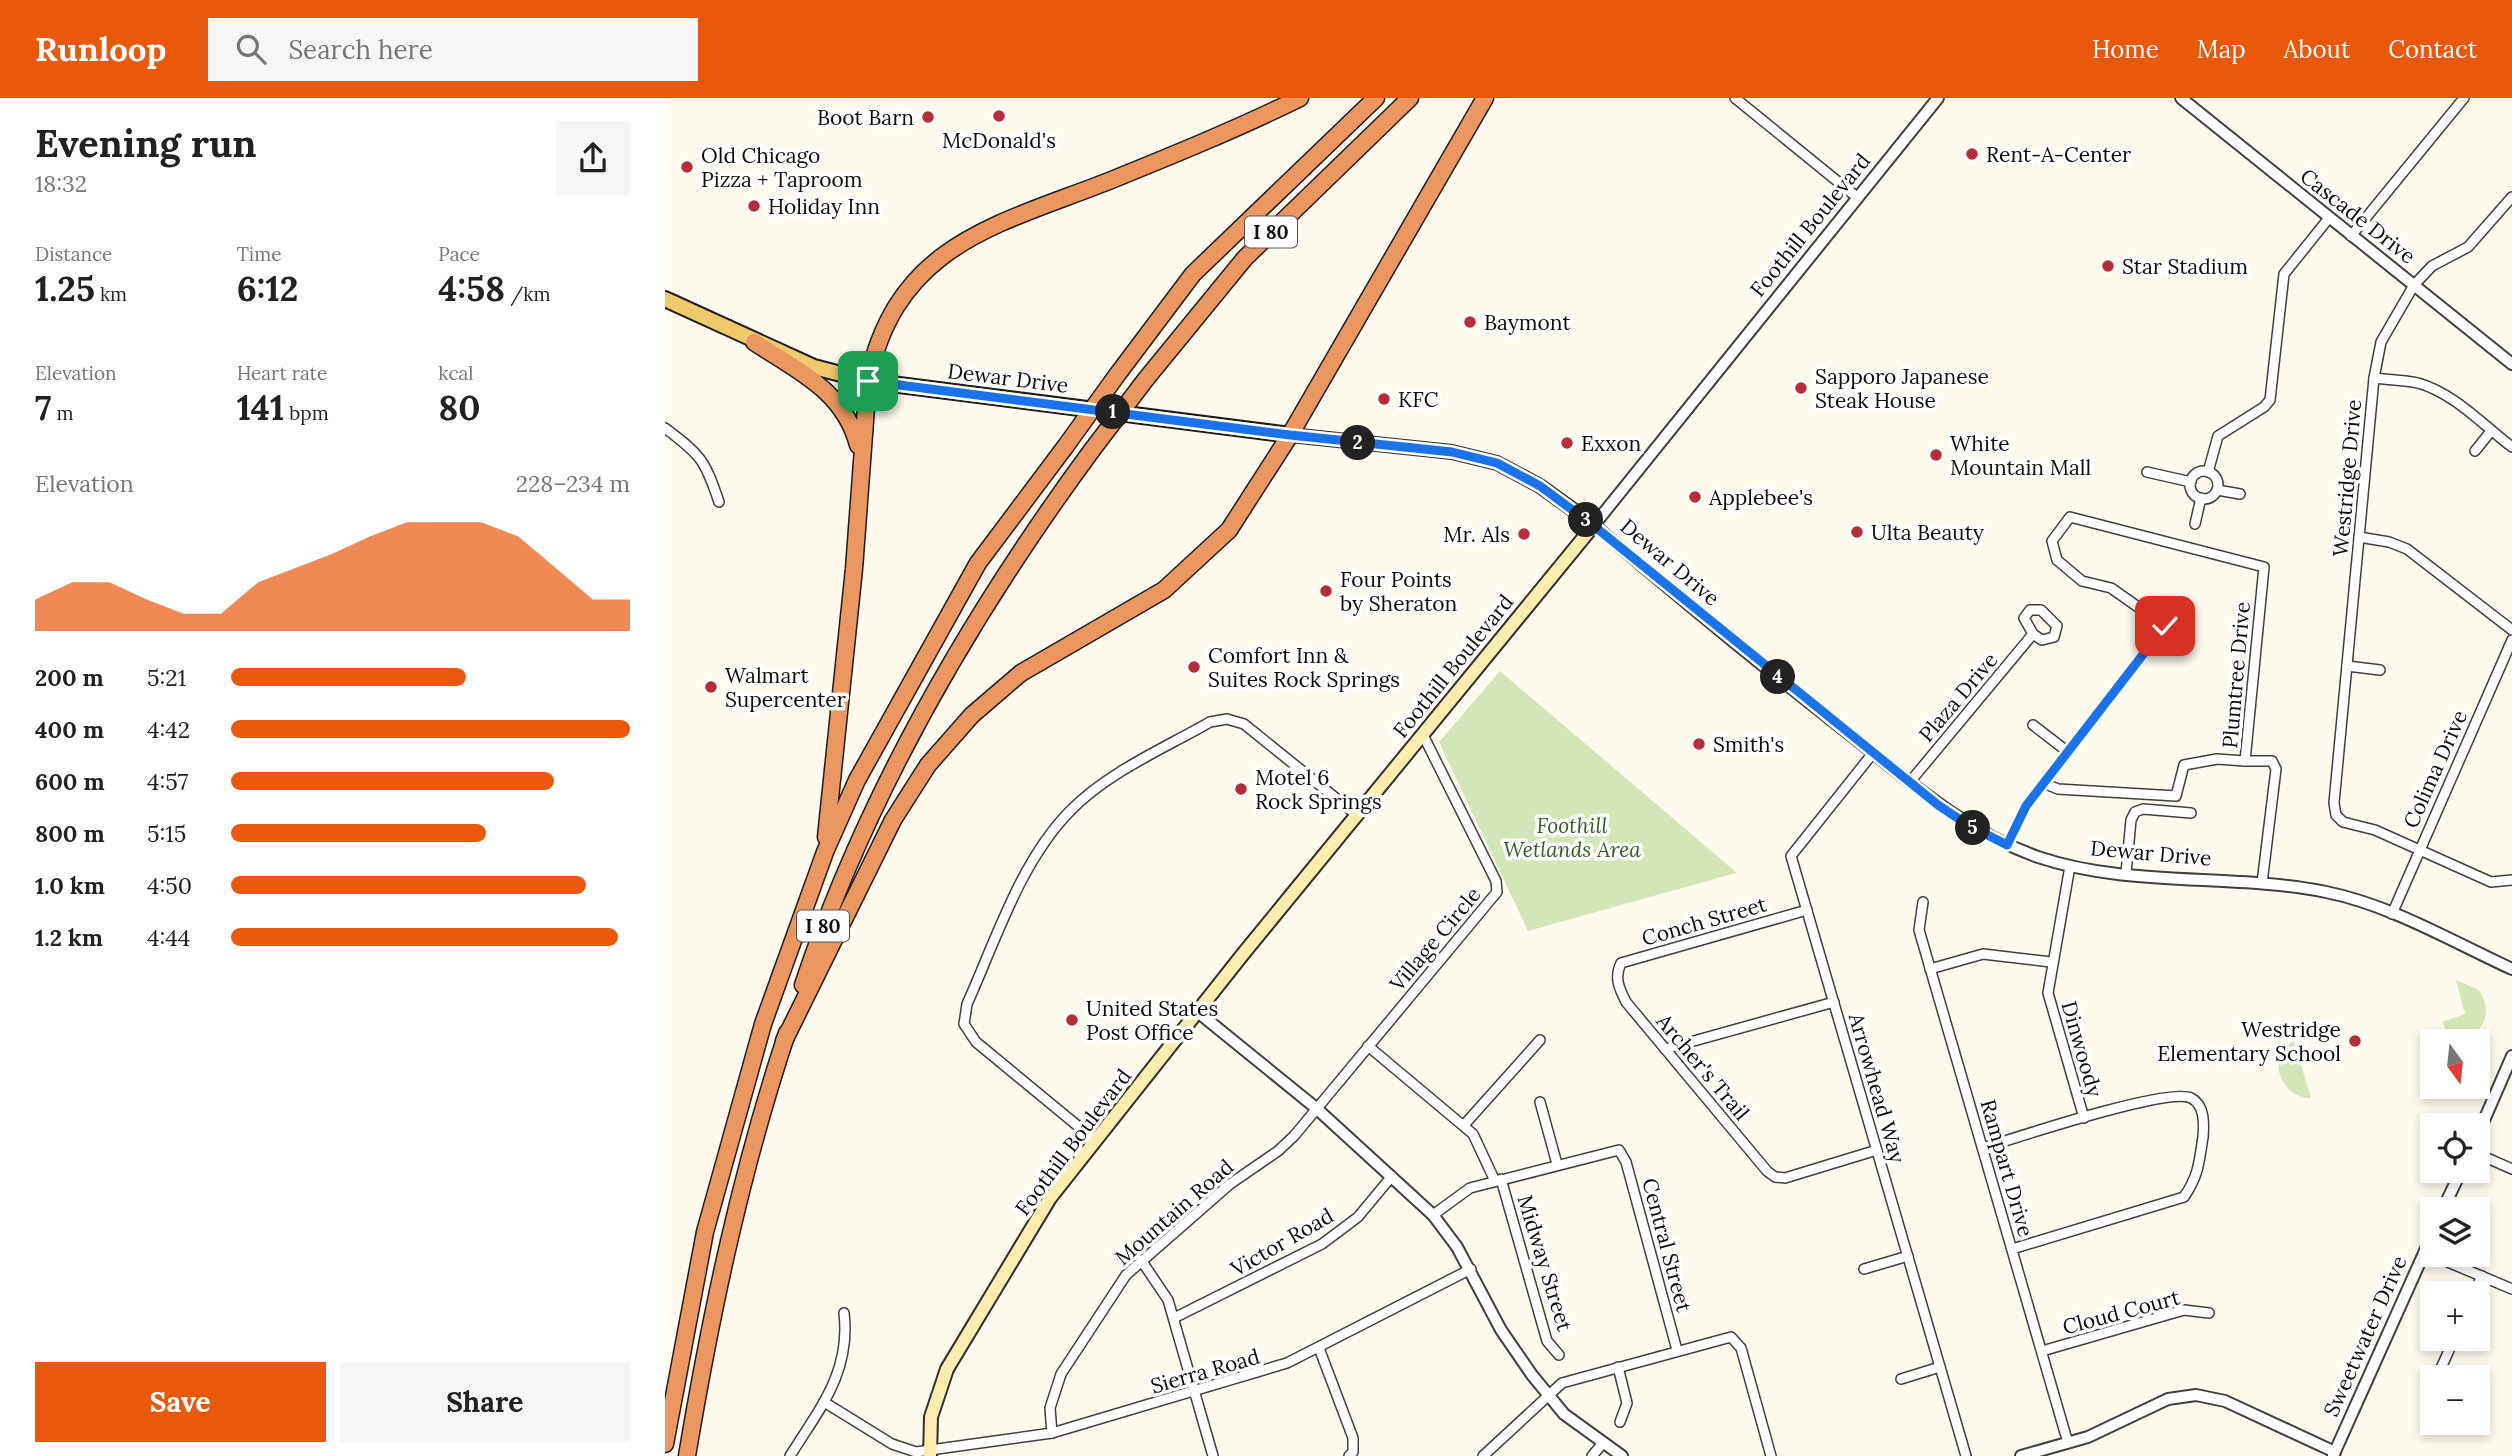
<!DOCTYPE html>
<meta charset="utf-8">
<style>
:root{--surface:#fff;--page:#f6f6f6;--text:#222;--muted:#767676;--accent:#ea580c}
body{margin:0;font-family:Lora,serif;background:var(--page);color:var(--text);height:100vh;display:flex;flex-direction:column;font-size:26px;white-space:nowrap}
*{box-sizing:border-box;margin:0}
p{font-size:23px;color:var(--muted)}
.icon{flex:none;width:38px;height:38px;fill:none;stroke:currentColor;stroke-width:2;stroke-linecap:round;stroke-linejoin:round}
.map{position:relative;flex:1;overflow:hidden}
.side{display:flex;flex-direction:column;background:var(--surface);width:665px}
.side>*{flex:none}
.needle{width:46px;rotate:165deg}
.tools{position:absolute;left:1755px;top:931px;display:grid;gap:14px}
.tools a{display:grid;place-items:center;width:70px;height:70px;border-radius:0px;background:var(--surface);box-shadow:0 4px 10px #0003;font-size:35px}
.pin{position:absolute;display:grid;place-items:center;width:60px;height:60px;color:#fff;margin:-30px;border-radius:14px;box-shadow:0 4px 10px #0006}
.km{position:absolute;width:35px;height:35px;margin:-18px;border-radius:50%;background:#222;color:#fff;font-size:19px;line-height:35px;text-align:center}
.round{display:grid;place-items:center;flex:none;width:74px;height:74px;border-radius:0px;background:var(--page)}
.head{display:flex;align-items:center;justify-content:space-between;height:119px;padding:0 35px}
h1{font-size:38px;font-weight:700;line-height:52px}
.stats{display:grid;grid-template-columns:repeat(3,1fr);gap:10px;height:119px;padding:7px 35px}
.stats div{display:grid;align-content:center}
.stats b{font-size:35px;font-weight:700}
.stats small{font-size:19px;font-weight:400}
.stats p{font-size:19px}
.chart{height:196px;padding:14px 35px}
.chart p{display:flex;justify-content:space-between}
.chart svg{width:100%;height:126px;margin-top:7px;fill:var(--accent);opacity:.7}
.primary-button{display:flex;gap:14px;margin-top:auto;padding:14px 35px}
.primary-button a{flex:1;height:80px;border-radius:0px;background:var(--accent);color:#fff;font-size:28px;font-weight:700;line-height:80px;text-align:center}
.primary-button a+a{background:var(--page);color:var(--text)}
ul{padding:0 35px;list-style:none;font-size:23px}
li{display:grid;grid-template-columns:112px 84px 1fr;align-items:center;height:52px}
li i{height:18px;border-radius:9px;background:var(--accent)}
header{display:flex;align-items:center;gap:42px;box-sizing:border-box;height:98px;padding:0 35px;background:var(--accent);color:#fff}
header strong{font-size:33px}
nav{display:flex;gap:38px;margin-inline-start:auto;font-size:24px}
.search{width:490px;height:63px;background:var(--page);display:flex;align-items:center;gap:18px;box-sizing:border-box;padding:0 24px;border-radius:0px;color:var(--muted);font-size:26px}
main{display:flex;flex:1;min-height:0}
.map>svg:first-child{display:block}
.green{fill:#d3e6ba}
.lines{fill:none;stroke-linecap:round;stroke-linejoin:round}
.minor-casing{stroke:#404040;stroke-width:12}
.tertiary-casing{stroke:#404040;stroke-width:14}
.secondary-casing{stroke:#2f2f2f;stroke-width:16}
.primary-casing{stroke:#1e1e1e;stroke-width:18}
.motorway-casing{stroke:#1e1e1e;stroke-width:19}
.minor{stroke:#fff;stroke-width:9}
.tertiary{stroke:#fff;stroke-width:10}
.secondary{stroke:#faedad;stroke-width:12}
.primary{stroke:#f0c96c;stroke-width:14}
.motorway{stroke:#eb975f;stroke-width:16}
.motorway-bridge-casing{stroke:#1e1e1e;stroke-width:19;stroke-linecap:butt}
.motorway-bridge{stroke:#eb975f;stroke-width:16}
.route-casing{stroke:#fff;stroke-width:14}
.route{stroke:#1a73e8;stroke-width:9}
.poi-dot{fill:#b52d3b;stroke:#fff;stroke-width:2.5}
.labels{text-anchor:middle;dominant-baseline:central;stroke-width:7;stroke-linejoin:round;paint-order:stroke}
.shield{fill:#fff;stroke:#565656;stroke-width:2}
.shield-label{font-size:19px;font-weight:bold;fill:#0d0d0d}
.poi-label{font-size:21px;fill:#0d0d0d;stroke:#fff;text-anchor:start}
.street-label{font-size:21px;fill:#0d0d0d;stroke:#fff}
.park-label{font-size:21px;font-style:italic;fill:#326121;stroke:#fff}
</style>
<header>
<strong>Runloop</strong>
<div class="search"><svg class="icon" aria-label="search" viewBox="0 0 24 24"><circle cx="10" cy="10" r="6"/><path d="M15 15l6 6"/></svg>Search here</div>
<nav><a>Home</a><a>Map</a><a>About</a><a>Contact</a></nav>
</header>
<main>
<section class="side">
<div class="head"><div><h1>Evening run</h1><p>18:32</p></div><a class="round"><svg class="icon" aria-label="share" viewBox="0 0 24 24"><path d="M12 15V3M7 8l5-5 5 5M5 13v7h14v-7"/></svg></a></div>
<div class="stats">
<div><p>Distance</p><b>1.25<small> km</small></b></div>
<div><p>Time</p><b>6:12</b></div>
<div><p>Pace</p><b>4:58<small> /km</small></b></div>
</div>
<div class="stats">
<div><p>Elevation</p><b>7<small> m</small></b></div>
<div><p>Heart rate</p><b>141<small> bpm</small></b></div>
<div><p>kcal</p><b>80</b></div>
</div>
<div class="chart"><p><span>Elevation</span>228–234 m</p>
<svg viewBox="0 0 160 44" preserveAspectRatio="none"><path d="M0 44V33L10 27L20 27L30 33L40 38L50 38L60 27L70 22L80 17L90 11L100 6L110 6L120 6L130 11L140 22L150 33L160 33V44z"/></svg>
</div>
<ul>
<li><b>200 m</b>5:21<i style="width:59%"></i></li>
<li><b>400 m</b>4:42<i style="width:100%"></i></li>
<li><b>600 m</b>4:57<i style="width:81%"></i></li>
<li><b>800 m</b>5:15<i style="width:64%"></i></li>
<li><b>1.0 km</b>4:50<i style="width:89%"></i></li>
<li><b>1.2 km</b>4:44<i style="width:97%"></i></li>
</ul>
<div class="primary-button"><a>Save</a><a>Share</a></div>
</section>
<div class="map">
<svg width="1847" height="1358" viewBox="0 0 1847 1358">
<rect width="100%" height="100%" fill="#fefaee"/>
<!-- green -->
<g class="green">
<path d="M 835,573 L 1071,774 L 1071,775 L 863,833 L 774,644 Z"/>
<path d="M 1791,882 L 1814,892 C 1831,919 1815,940 1787,943 L 1777,924 L 1800,916 Z"/>
<path d="M 1629,943 L 1646,1000 C 1616,1002 1599,955 1629,943 Z"/>
</g>
<g class="lines">
<!-- minor casing -->
<g class="minor-casing">
<g id="minor">
<path d="M 1070,0 L 1193,100"/>
<path d="M 1847,99 L 1803,149 L 1767,168 L 1749,187 L 1716,244 L 1709,280 L 1669,705 L 1671,717 L 1678,724 L 1710,732 L 1826,784 L 1847,782"/>
<path d="M 1686,138 L 1799,0"/>
<path d="M 1709,280 C 1724,282 1739,282 1753,285 C 1789,295 1818,327 1847,349"/>
<path d="M 0,330 C 36,357 40,362 54,404"/>
<path d="M 1810,353 L 1826,333"/>
<circle cx="1539" cy="387" r="14"/>
<path d="M 1482,374 L 1526,384"/>
<path d="M 1543,374 L 1553,338 L 1599,309 L 1605,302 L 1619,176 L 1664,120"/>
<path d="M 1552,392 L 1575,396"/>
<path d="M 1530,426 L 1536,400"/>
<path d="M 1694,439 L 1724,444 L 1742,451 L 1847,532"/>
<path d="M 1682,568 L 1715,572"/>
<path d="M 1368,627 L 1403,654"/>
<path d="M 1208,655 L 1126,758 L 1301,1358"/>
<path d="M 1244,685 L 1368,536 L 1377,542 L 1389,539 L 1392,528 L 1376,512 L 1365,512 L 1359,520 L 1368,536"/>
<path d="M 1378,685 L 1393,691 L 1511,698 L 1519,667 L 1552,661 L 1580,663"/>
<path d="M 1342,747 L 1361,708 L 1500,528 L 1446,490 L 1417,483 L 1392,462 L 1387,443 L 1405,419 L 1599,469 L 1580,663 L 1607,663 L 1611,671 L 1597,785"/>
<path d="M 1405,768 L 1383,895 L 1419,1020"/>
<path d="M 1461,775 L 1466,722 L 1470,714 L 1478,711 L 1526,715"/>
<path d="M 1258,804 L 1254,832 L 1403,1345"/>
<path d="M 1142,812 L 956,865 C 949,880 954,890 961,904 L 1102,1073 L 1110,1079 L 1120,1080 L 1212,1052"/>
<path d="M 1727,816 L 1847,542"/>
<path d="M 1265,871 L 1318,856 L 1386,864"/>
<path d="M 703,948 L 808,1036 L 830,1083"/>
<path d="M 1000,951 L 1169,904"/>
<path d="M 875,1004 L 892,1066"/>
<path d="M 799,1027 L 875,942"/>
<path d="M 431,1043 L 311,944 L 299,926 L 302,906 C 331,842 355,764 405,713 C 443,674 498,651 545,624 L 562,621 L 579,626 L 693,718"/>
<path d="M 1318,1050 C 1350,1040 1503,989 1526,1000 C 1540,1007 1539,1026 1538,1039 C 1534,1064 1534,1077 1519,1099 L 1347,1151"/>
<path d="M 1813,1056 L 1847,1071"/>
<path d="M 836,1081 L 882,1243 L 894,1257"/>
<path d="M 768,1117 L 805,1090 L 954,1052 L 961,1064 L 1012,1252"/>
<path d="M 1759,1154 L 1847,1191"/>
<path d="M 476,1162 L 503,1202 L 548,1358"/>
<path d="M 1199,1171 L 1243,1158"/>
<path d="M 1809,1195 L 1817,1178"/>
<path d="M 509,1220 L 657,1146 L 693,1119 L 727,1078"/>
<path d="M 654,1250 L 688,1340 L 688,1354 L 684,1358"/>
<path d="M 1377,1253 L 1519,1212 L 1544,1215"/>
<path d="M 953,1269 L 962,1305 L 955,1324"/>
<path d="M 1772,1279 L 1789,1241"/>
<path d="M 1236,1281 L 1275,1269"/>
<path d="M 159,1304 L 227,1346 L 251,1354 L 387,1335 L 622,1265 L 806,1171"/>
<path d="M 1763,1325 L 1762,1302 L 1768,1290"/>
<path d="M 387,1335 L 385,1310 L 396,1276 L 461,1177 L 565,1086 L 613,1053 L 629,1038 L 832,794 L 831,783 L 758,637"/>
<path d="M 125,1358 C 155,1310 186,1274 179,1215"/>
<path d="M 818,1358 L 897,1285 L 1066,1239 L 1076,1250 L 1106,1358"/>
<path d="M 927,1358 L 938,1345"/>
</g>
</g>
<!-- tertiary casing -->
<g class="tertiary-casing">
<g id="tertiary">
<path d="M 1273,0 L 929,427 C 1012,498 1097,568 1183,635 C 1244,683 1299,733 1373,759 C 1465,790 1567,775 1661,794 C 1726,807 1788,844 1847,871"/>
<path d="M 1516,0 L 1847,266"/>
<path d="M 534,915 L 651,1010 L 768,1117 L 792,1149 L 836,1232 L 867,1277 L 899,1316 L 957,1358"/>
<path d="M 1813,1036 L 1847,958"/>
<path d="M 1778,1111 L 1796,1073"/>
<path d="M 1356,1358 L 1423,1339 L 1503,1301 L 1531,1297 L 1560,1303 L 1670,1354"/>
<path d="M 1668,1358 L 1768,1135"/>
</g>
</g>
<!-- secondary casing -->
<g class="secondary-casing">
<path id="secondary" d="M 265,1358 L 266,1319 L 282,1271 L 385,1100 L 578,856 L 929,427 L 875,388 L 832,365 L 787,354 L 625,337"/>
</g>
<!-- primary casing -->
<g class="primary-casing">
<path id="primary" d="M 0,201 L 149,269 L 203,283 L 625,337"/>
</g>
<!-- motorway casing -->
<g class="motorway-casing">
<g id="motorway">
<path d="M 89,244 C 133,273 179,293 193,347"/>
<path d="M 452,277 L 528,176 L 711,0"/>
<path d="M 481,281 L 580,160 L 745,0"/>
<path d="M 161,739 L 189,471 L 203,283 C 231,146 332,127 444,83 C 508,57 572,31 635,0"/>
<path d="M 138,887 C 202,695 307,515 427,352"/>
<path d="M 119,943 L 228,722 L 263,667 L 307,617 L 356,575 L 499,492 L 564,432 L 625,337 L 820,0"/>
<path d="M 0,1346 L 40,1134 L 98,926 L 160,754 L 192,682 L 313,465 L 400,349"/>
<path d="M 22,1358 C 46,1215 76,1073 122,935"/>
</g>
</g>
<!-- minor -->
<use href="#minor" class="minor"/>
<!-- tertiary -->
<use href="#tertiary" class="tertiary"/>
<!-- secondary -->
<use href="#secondary" class="secondary"/>
<!-- primary -->
<use href="#primary" class="primary"/>
<!-- motorway -->
<use href="#motorway" class="motorway"/>
<!-- motorway-bridge casing -->
<g class="motorway-bridge-casing">
<g id="motorway-bridge">
<path d="M 400,349 L 452,277"/>
<path d="M 427,352 L 481,281"/>
</g>
</g>
<!-- motorway-bridge -->
<use href="#motorway-bridge" class="motorway-bridge"/>
</g>
<g class="lines">
<!-- route casing -->
<g class="route-casing">
<path id="route" d="M 203,283 L 625,337 L 787,354 L 832,365 L 875,388 L 929,428 L 1273,707 L 1303,727 L 1342,747 L 1361,708 L 1500,528"/>
</g>
<!-- route -->
<use href="#route" class="route"/>
</g>
<!-- markers -->
<g class="poi-dot">
<circle cx="334" cy="18" r="7"/>
<circle cx="263" cy="19" r="7"/>
<circle cx="1307" cy="56" r="7"/>
<circle cx="22" cy="69" r="7"/>
<circle cx="89" cy="108" r="7"/>
<circle cx="1443" cy="168" r="7"/>
<circle cx="805" cy="224" r="7"/>
<circle cx="1136" cy="290" r="7"/>
<circle cx="719" cy="301" r="7"/>
<circle cx="902" cy="345" r="7"/>
<circle cx="1271" cy="357" r="7"/>
<circle cx="1030" cy="399" r="7"/>
<circle cx="1192" cy="434" r="7"/>
<circle cx="859" cy="436" r="7"/>
<circle cx="661" cy="493" r="7"/>
<circle cx="529" cy="569" r="7"/>
<circle cx="46" cy="589" r="7"/>
<circle cx="1034" cy="646" r="7"/>
<circle cx="576" cy="691" r="7"/>
<circle cx="407" cy="922" r="7"/>
<circle cx="1690" cy="943" r="7"/>
</g>
<g class="labels">
<!-- shield labels -->
<g class="shield">
<rect x="580" y="118.5" width="52" height="31" rx="5"/>
<rect x="132" y="812.5" width="52" height="31" rx="5"/>
</g>
<g class="shield-label">
<text x="606" y="134">I 80</text>
<text x="158" y="828">I 80</text>
</g>
<!-- poi labels -->
<g class="poi-label">
<text x="249" y="19" text-anchor="end">Boot Barn</text>
<text x="334" y="42" text-anchor="middle">McDonald's</text>
<text x="1321" y="56">Rent-A-Center</text>
<text x="36" y="57">Old Chicago<tspan x="36" dy="24">Pizza + Taproom</tspan></text>
<text x="103" y="108">Holiday Inn</text>
<text x="1457" y="168">Star Stadium</text>
<text x="819" y="224">Baymont</text>
<text x="1150" y="278">Sapporo Japanese<tspan x="1150" dy="24">Steak House</tspan></text>
<text x="733" y="301">KFC</text>
<text x="916" y="345">Exxon</text>
<text x="1285" y="345">White<tspan x="1285" dy="24">Mountain Mall</tspan></text>
<text x="1044" y="399">Applebee's</text>
<text x="1206" y="434">Ulta Beauty</text>
<text x="845" y="436" text-anchor="end">Mr. Als</text>
<text x="675" y="481">Four Points<tspan x="675" dy="24">by Sheraton</tspan></text>
<text x="543" y="557">Comfort Inn &amp;<tspan x="543" dy="24">Suites Rock Springs</tspan></text>
<text x="60" y="577">Walmart<tspan x="60" dy="24">Supercenter</tspan></text>
<text x="1048" y="646">Smith's</text>
<text x="590" y="679">Motel 6<tspan x="590" dy="24">Rock Springs</tspan></text>
<text x="421" y="910">United States<tspan x="421" dy="24">Post Office</tspan></text>
<text x="1676" y="931" text-anchor="end">Westridge<tspan x="1676" dy="24">Elementary School</tspan></text>
</g>
<!-- street labels -->
<g class="street-label">
<text transform="translate(1693 118) rotate(38)">Cascade Drive</text>
<text transform="translate(1145 127) rotate(-51)">Foothill Boulevard</text>
<text transform="translate(343 280) rotate(7)">Dewar Drive</text>
<text transform="translate(1682 380) rotate(-85)">Westridge Drive</text>
<text transform="translate(1005 464) rotate(40)">Dewar Drive</text>
<text transform="translate(788 568) rotate(-51)">Foothill Boulevard</text>
<text transform="translate(1571 577) rotate(-85)">Plumtree Drive</text>
<text transform="translate(1293 599) rotate(-50)">Plaza Drive</text>
<text transform="translate(1770 671) rotate(-66)">Colima Drive</text>
<text transform="translate(1486 755) rotate(5)">Dewar Drive</text>
<text transform="translate(1039 823) rotate(-16)">Conch Street</text>
<text transform="translate(770 841) rotate(-50)">Village Circle</text>
<text transform="translate(1417 951) rotate(74)">Dinwoody</text>
<text transform="translate(1038 969) rotate(50)">Archer's Trail</text>
<text transform="translate(1212 990) rotate(74)">Arrowhead Way</text>
<text transform="translate(408 1044) rotate(-53)">Foothill Boulevard</text>
<text transform="translate(1342 1070) rotate(74)">Rampart Drive</text>
<text transform="translate(509 1114) rotate(-41)">Mountain Road</text>
<text transform="translate(617 1144) rotate(-30)">Victor Road</text>
<text transform="translate(1002 1147) rotate(75)">Central Street</text>
<text transform="translate(880 1165) rotate(73)">Midway Street</text>
<text transform="translate(1456 1214) rotate(-15)">Cloud Court</text>
<text transform="translate(1700 1238) rotate(-66)">Sweetwater Drive</text>
<text transform="translate(540 1273) rotate(-16)">Sierra Road</text>
</g>
<!-- park labels -->
<g class="park-label">
<text x="907" y="727">Foothill<tspan x="907" dy="24">Wetlands Area</tspan></text>
</g>
</g>
</svg>
<div class="tools">
<a><svg class="needle" viewBox="-14 -14 28 28"><path d="M0-13l5 13h-10z" fill="#e53935"/><path d="M0 13l5-13h-10z" fill="#767676"/></svg></a>
<a><svg class="icon" aria-label="locate" viewBox="0 0 24 24"><circle cx="12" cy="12" r="6"/><path d="M12 2v4M12 18v4M2 12h4M18 12h4"/></svg></a>
<a><svg class="icon" aria-label="layers" viewBox="0 0 24 24"><path d="M12 4l9 5-9 5-9-5zM3 14l9 5 9-5"/></svg></a>
<a>+</a>
<a>−</a>
</div>
<div class="pin" style="left:203px;top:283px;background:#1e9e55"><svg class="icon" aria-label="arrive" viewBox="0 0 24 24"><path d="M6 21V4h12l-3 4 3 4H6"/></svg></div>
<div class="pin" style="left:1500px;top:528px;background:#d93025"><svg class="icon" aria-label="check" viewBox="0 0 24 24"><path d="M5 12l5 5 9-10"/></svg></div>
<b class="km" style="left:448px;top:314px">1</b>
<b class="km" style="left:693px;top:345px">2</b>
<b class="km" style="left:921px;top:422px">3</b>
<b class="km" style="left:1113px;top:579px">4</b>
<b class="km" style="left:1308px;top:730px">5</b>
</div>
</main>
